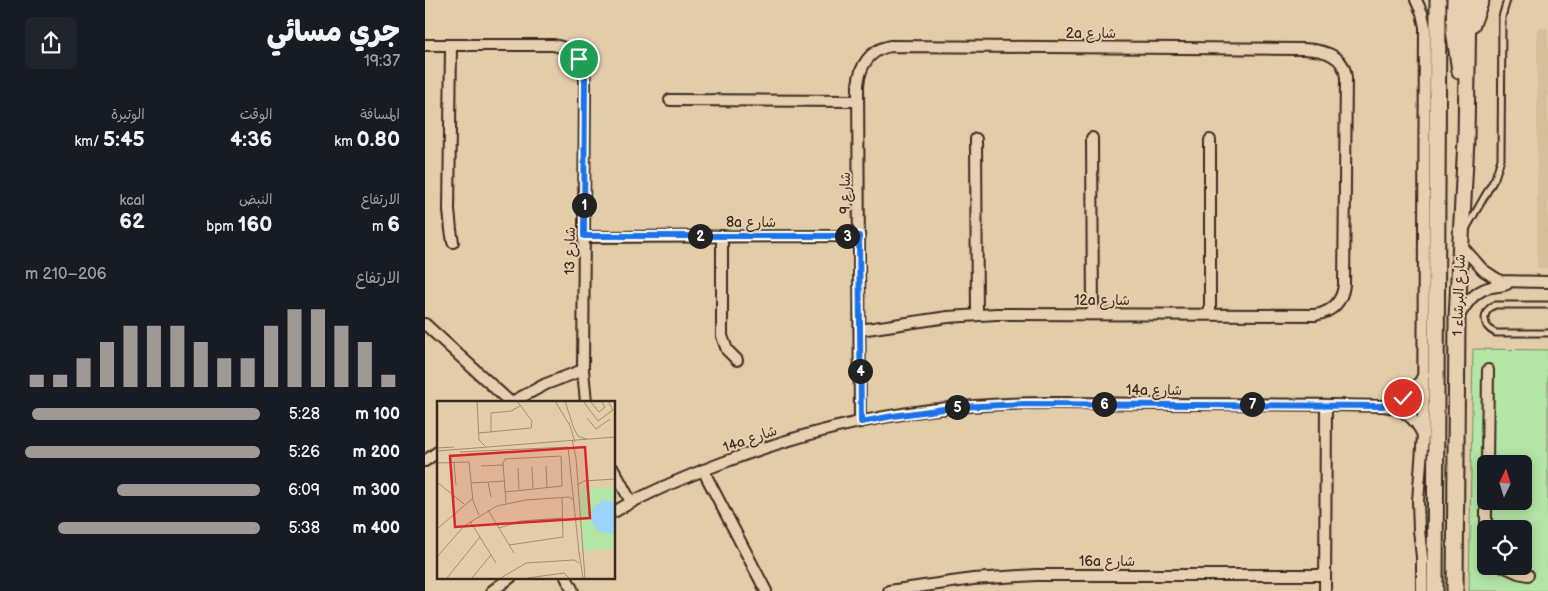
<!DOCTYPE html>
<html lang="ar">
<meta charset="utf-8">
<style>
:root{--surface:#171b24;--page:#20242c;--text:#f1f3f6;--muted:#9ea1a6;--accent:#9f9995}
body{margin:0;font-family:"Balsamiq Sans","Playpen Sans Arabic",sans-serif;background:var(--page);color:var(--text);direction:rtl;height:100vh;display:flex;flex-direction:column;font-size:19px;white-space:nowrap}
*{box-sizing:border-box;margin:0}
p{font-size:16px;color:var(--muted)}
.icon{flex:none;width:28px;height:28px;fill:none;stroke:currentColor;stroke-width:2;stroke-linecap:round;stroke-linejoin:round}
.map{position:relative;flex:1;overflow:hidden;direction:ltr}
.panel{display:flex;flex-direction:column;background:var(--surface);width:425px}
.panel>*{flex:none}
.needle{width:32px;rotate:4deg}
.controls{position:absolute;left:1052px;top:455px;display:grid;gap:10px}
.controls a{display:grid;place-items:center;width:55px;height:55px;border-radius:8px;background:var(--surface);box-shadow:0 2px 12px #0003;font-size:25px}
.pin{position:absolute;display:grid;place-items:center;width:42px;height:42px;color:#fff;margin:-21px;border:2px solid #fff;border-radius:50%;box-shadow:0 1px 5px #0007}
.km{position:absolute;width:25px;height:25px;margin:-12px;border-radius:50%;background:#222;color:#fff;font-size:14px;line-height:25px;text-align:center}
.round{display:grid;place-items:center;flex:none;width:52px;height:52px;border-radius:8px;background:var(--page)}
.summary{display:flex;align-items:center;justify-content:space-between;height:85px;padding:0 25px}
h1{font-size:28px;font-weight:800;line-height:38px}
.metrics{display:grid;grid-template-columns:repeat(3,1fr);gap:8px;height:85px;padding:5px 25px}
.metrics div{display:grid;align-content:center}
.metrics b{font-size:21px;font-weight:800}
.metrics small{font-size:14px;font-weight:400}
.metrics p{font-size:14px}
.chart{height:140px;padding:10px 25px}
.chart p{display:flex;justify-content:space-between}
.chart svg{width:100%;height:90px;margin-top:5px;stroke:var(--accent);stroke-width:6}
ul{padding:0 25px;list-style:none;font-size:16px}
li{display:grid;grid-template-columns:80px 60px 1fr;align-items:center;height:38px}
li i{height:12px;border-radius:6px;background:var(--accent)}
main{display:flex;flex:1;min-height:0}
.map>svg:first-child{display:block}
.built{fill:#d5bf99}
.green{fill:#b3e5a5;stroke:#778862;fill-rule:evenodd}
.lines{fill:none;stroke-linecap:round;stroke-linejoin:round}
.lane-casing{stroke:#3b2a1e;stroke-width:9}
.street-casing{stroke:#3b2a1e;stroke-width:14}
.secondary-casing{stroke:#3b2a1e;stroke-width:19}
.lane{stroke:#e6d0af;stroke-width:5}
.street{stroke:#e6d0af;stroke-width:10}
.secondary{stroke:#e6d0af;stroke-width:15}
.route-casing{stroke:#fff;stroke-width:10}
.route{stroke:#1a73e8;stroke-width:6}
.labels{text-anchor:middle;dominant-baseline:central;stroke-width:4;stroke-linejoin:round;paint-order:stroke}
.street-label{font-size:14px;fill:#3b2a1e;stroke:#e6d0af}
.inset-road{fill:none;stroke:#a08c71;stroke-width:1}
.view{fill:#d62828;fill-opacity:0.15;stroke:#d62828;stroke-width:2.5}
.inset-edge{fill:none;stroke:#3b2a1e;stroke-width:2.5}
</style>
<main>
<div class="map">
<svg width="1123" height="591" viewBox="0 0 1123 591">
<rect width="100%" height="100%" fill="#e3cda9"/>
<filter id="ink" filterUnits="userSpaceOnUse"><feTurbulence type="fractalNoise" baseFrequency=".02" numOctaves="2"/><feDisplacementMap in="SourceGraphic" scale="10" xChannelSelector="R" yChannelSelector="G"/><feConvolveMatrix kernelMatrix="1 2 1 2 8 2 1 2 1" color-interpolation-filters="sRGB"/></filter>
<g filter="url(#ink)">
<!-- built -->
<rect class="built" x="1112" y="28" width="11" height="240"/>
<!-- green -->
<path class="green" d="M 1048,349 L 1123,350 L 1123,591 L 1044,591 ZM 1061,464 L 1099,464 L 1099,501 L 1061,501 ZM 1061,529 L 1099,529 L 1099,566 L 1061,566 Z"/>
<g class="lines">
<!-- lane casing -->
<g class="lane-casing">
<g id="lane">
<path d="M 1041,229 L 1070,178 L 1076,159 L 1077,17 L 1082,0"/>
<path d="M 1123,305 L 1070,305 C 1056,311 1057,327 1071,333 L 1123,333"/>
</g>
</g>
<!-- street casing -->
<g class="street-casing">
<g id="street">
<path d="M 991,0 L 997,13 L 1000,27 L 998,435 L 993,501 L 994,530 L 997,557 L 997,591"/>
<path d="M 0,45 L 128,45 C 150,49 160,59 160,82 L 158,370 L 161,402"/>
<path d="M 26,46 L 24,210 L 26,230 L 28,242"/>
<path d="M 245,100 L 433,101"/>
<path d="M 667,138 L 668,313"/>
<path d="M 551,139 L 552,315"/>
<path d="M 785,140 L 785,314"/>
<path d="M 297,236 L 297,336 L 302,350 L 312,360"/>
<path d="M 159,237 L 434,236"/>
<path d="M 1036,245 L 1058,270 L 1075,281 L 1123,282"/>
<path d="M 1033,317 C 1042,303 1049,291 1066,287 C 1071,286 1077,286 1082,284"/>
<path d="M 0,324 L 85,402"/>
<path d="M 435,330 L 523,317 L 571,314 L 890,315 C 907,312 917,302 919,285 L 921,78 C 920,55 899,50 879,49 L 465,46 C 445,50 435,65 433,85 L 435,422"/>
<path d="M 87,402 L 121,384 L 158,370"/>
<path d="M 960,405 C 978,402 990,391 999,375"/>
<path d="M 0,461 L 14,451"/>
<path d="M 1062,464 L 1063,370"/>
<path d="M 189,470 L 206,502"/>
<path d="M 278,470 L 341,591"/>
<path d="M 1061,487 L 1061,530"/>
<path d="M 189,512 C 223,492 260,477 297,463 C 373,434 452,414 534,407 C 601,401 669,403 736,404 C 809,404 883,404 957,406 C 976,407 990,417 998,435"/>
<path d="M 1078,566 L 1093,573 L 1103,575"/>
<path d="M 141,577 L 148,591"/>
<path d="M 67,591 L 86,577"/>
<path d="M 464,591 L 548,579 L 611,575 L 900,575"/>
<path d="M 900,591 L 901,405"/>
</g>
</g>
<!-- secondary casing -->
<g class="secondary-casing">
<g id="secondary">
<path d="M 1030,0 L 1029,30 L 1035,71"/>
<path d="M 1047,24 L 1056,0"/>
<path d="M 1010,591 L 1013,0"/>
<path d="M 1030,591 L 1032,318 L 1041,140 L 1043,0"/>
</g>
</g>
<!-- lane -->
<use href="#lane" class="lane"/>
<!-- street -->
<use href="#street" class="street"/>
<!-- secondary -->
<use href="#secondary" class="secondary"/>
</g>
</g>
<g class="lines" filter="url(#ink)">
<!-- route casing -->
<g class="route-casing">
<path id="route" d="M 154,59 L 159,70 L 160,76 L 159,236 L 434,236 L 436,422 L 468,416 L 533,407 L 600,404 L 957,406 L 972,402 L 978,398"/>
</g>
<!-- route -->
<use href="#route" class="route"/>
</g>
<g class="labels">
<!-- street labels -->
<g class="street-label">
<text x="666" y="33">2a شارع</text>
<text transform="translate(420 193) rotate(-90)">شارع 9</text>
<text x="326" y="222">8a شارع</text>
<text transform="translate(145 251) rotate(-89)">شارع 13</text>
<text transform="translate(1034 295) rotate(-88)">شارع البرشاء 1</text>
<text x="677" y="300">12a شارع</text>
<text x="729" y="390">14a شارع</text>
<text transform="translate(325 439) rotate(-19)">14a شارع</text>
<text x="682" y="561">16a شارع</text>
</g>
</g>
<!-- overview -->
<g transform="translate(12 401)">
<rect width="178" height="178" fill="#e3cda9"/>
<path d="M 177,86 L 177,148 L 146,150 L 142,88 Z" fill="#b3e5a5"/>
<path d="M 165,99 L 177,101 L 177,131 L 173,133 L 160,130 L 154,119 L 155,109 Z" fill="#9dd4fc"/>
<path class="inset-road" d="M 40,0 L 42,39 L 48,45M 118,0 L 132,23M 128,0 L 137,28M 146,0 L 161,20 L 176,9 L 171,0M 153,0 L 162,11 L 168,6 L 164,0M 150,17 L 159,28 L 173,18M 132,22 L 138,41M 137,28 L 141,35 L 149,38M 54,31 L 54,12 L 74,10 L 83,5M 42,32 L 94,27 L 95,20 L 80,0M 135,39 L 139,57M 0,47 L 17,46M 0,50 L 178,36M 23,51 L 131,46 L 142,152M 139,57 L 148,177M 17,61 L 19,84M 0,62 L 32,61 L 36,100 L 42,114M 44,65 L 66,64M 109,65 L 110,86M 95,66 L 96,87M 81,67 L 82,88M 0,81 L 27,103M 51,81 L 54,96M 34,82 L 68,80M 140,84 L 147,80 L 178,78M 68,91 L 125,85 L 124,55 L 68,58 L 66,62 L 69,102M 51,109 L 77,152M 33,120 L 59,162M 62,127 L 84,120 L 126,117M 0,128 L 35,98M 72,144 L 126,136 L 125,96M 142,151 L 146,177M 0,156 L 27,125 L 60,105 L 89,99 L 132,96 L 137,99M 10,177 L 43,136M 35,177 L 54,154M 64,177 L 89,162 L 137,159 L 142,162M 91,177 L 127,172 L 132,177"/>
<path class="view" d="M 148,46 L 153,117 L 18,126 L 13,55 Z"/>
<rect width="178" height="178" class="inset-edge"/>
</g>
</svg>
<div class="controls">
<a><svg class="needle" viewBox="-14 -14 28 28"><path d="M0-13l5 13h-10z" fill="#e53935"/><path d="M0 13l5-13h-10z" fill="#9ea1a6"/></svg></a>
<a><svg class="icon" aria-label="locate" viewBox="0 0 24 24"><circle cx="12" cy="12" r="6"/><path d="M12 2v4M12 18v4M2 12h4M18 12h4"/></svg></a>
</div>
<div class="pin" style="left:154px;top:59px;background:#1e9e55"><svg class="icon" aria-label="arrive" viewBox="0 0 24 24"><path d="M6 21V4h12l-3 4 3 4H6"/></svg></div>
<div class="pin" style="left:978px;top:398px;background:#d93025"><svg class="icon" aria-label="check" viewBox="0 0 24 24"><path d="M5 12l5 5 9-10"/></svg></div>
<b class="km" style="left:159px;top:205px">1</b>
<b class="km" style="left:275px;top:236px">2</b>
<b class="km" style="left:422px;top:236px">3</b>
<b class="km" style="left:435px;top:371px">4</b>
<b class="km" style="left:532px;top:407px">5</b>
<b class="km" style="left:679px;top:404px">6</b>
<b class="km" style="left:827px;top:404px">7</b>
</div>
<section class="panel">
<div class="summary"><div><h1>جري مسائي</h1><p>19:37</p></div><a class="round"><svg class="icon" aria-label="share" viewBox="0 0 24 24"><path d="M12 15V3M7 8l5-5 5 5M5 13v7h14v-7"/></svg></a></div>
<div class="metrics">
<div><p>المسافة</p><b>0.80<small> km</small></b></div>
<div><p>الوقت</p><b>4:36</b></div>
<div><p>الوتيرة</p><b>5:45<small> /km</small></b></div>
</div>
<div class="metrics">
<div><p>الارتفاع</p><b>6<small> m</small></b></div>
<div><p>النبض</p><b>160<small> bpm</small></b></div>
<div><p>kcal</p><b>62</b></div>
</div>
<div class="chart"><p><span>الارتفاع</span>206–210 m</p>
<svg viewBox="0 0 160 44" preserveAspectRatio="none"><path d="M5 44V38M15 44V38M25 44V30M35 44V22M45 44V14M55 44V14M65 44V14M75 44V22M85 44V30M95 44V30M105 44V14M115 44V6M125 44V6M135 44V14M145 44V22M155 44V38"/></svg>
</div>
<ul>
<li><b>100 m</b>5:28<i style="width:97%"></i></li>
<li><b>200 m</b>5:26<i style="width:100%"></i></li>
<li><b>300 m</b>6:09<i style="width:61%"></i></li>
<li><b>400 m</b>5:38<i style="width:86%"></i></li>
</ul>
</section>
</main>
